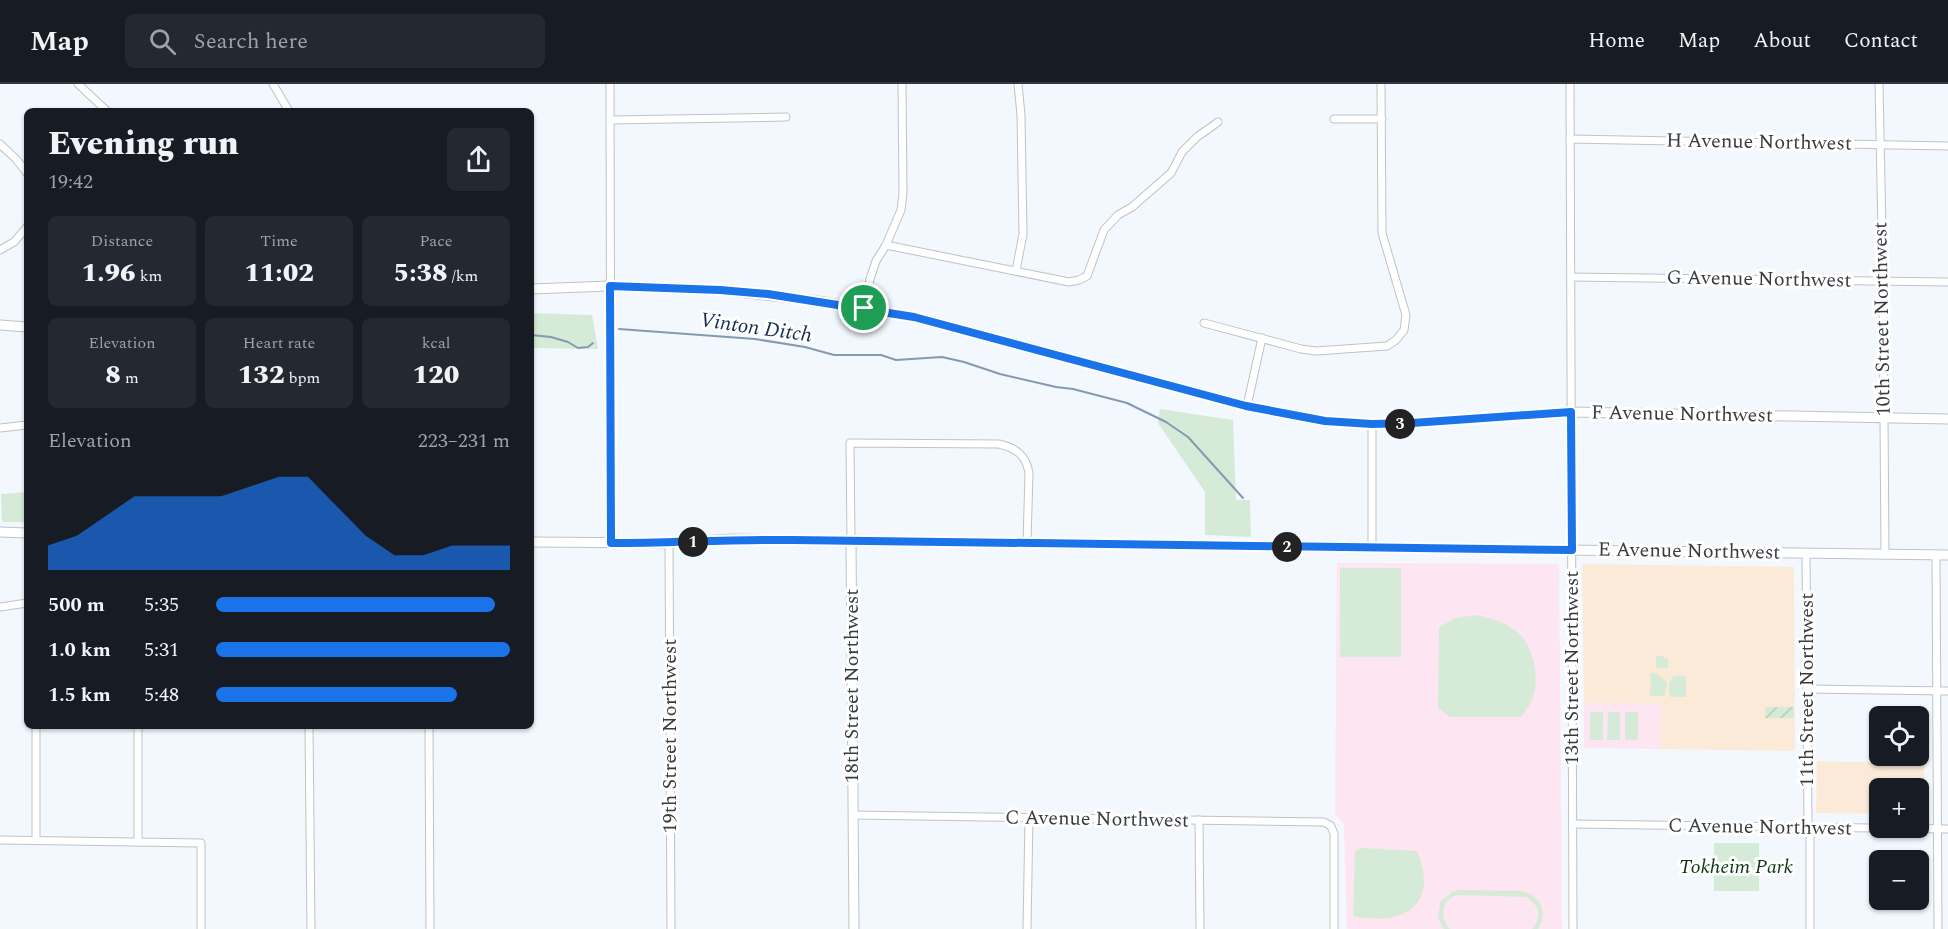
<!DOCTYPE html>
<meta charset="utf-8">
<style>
:root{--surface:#171b24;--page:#242831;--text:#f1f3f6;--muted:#9ea1a6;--line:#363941;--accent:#1a73e8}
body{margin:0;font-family:Spectral,serif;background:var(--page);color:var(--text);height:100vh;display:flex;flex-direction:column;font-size:22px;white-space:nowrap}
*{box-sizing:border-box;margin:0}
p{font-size:20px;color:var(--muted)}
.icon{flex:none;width:33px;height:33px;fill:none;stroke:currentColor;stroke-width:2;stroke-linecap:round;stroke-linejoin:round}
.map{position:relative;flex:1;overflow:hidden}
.details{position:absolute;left:24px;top:24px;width:510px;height:621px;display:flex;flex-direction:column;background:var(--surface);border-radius:9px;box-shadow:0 2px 4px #0004}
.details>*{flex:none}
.tools{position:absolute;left:1869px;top:622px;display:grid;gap:12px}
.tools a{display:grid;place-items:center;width:60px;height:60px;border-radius:9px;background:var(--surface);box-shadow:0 2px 4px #0004;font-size:30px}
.pin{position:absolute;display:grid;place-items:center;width:51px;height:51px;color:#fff;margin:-26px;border:3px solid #fff;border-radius:50%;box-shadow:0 2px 6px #0007}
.km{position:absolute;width:30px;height:30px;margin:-15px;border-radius:50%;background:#222;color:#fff;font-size:16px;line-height:30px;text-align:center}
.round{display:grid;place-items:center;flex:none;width:63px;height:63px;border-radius:9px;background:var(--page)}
.summary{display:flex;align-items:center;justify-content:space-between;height:102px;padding:0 24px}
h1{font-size:33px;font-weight:800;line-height:45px}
.metrics{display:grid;grid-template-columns:repeat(3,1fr);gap:9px;height:102px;padding:6px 24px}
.metrics div{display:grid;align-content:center;border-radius:9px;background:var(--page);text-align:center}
.metrics b{font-size:26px;font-weight:800}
.metrics small{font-size:16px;font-weight:400}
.metrics p{font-size:16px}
.chart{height:168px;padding:12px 24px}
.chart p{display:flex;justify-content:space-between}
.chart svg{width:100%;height:108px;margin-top:6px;fill:var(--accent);opacity:.7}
ul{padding:0 24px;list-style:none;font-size:20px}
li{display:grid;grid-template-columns:96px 72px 1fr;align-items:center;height:45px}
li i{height:15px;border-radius:8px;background:var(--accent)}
header{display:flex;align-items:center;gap:36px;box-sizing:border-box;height:84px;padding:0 30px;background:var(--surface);border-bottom:2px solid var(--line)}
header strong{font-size:28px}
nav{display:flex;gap:33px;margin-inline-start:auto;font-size:21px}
.search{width:420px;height:54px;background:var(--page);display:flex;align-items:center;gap:15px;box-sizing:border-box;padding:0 21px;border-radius:9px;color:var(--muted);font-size:22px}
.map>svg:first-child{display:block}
.commercial{fill:#fcead8}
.education{fill:#fde5f2}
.park{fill:#d6ebd7}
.garden{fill:url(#garden-furrows)}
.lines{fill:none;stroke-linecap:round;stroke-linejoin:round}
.stream{stroke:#8599b2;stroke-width:2}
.street-casing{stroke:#bdc3c7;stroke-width:9}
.secondary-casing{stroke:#bdc3c7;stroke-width:11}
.street{stroke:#fff;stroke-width:7}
.secondary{stroke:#fff;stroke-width:9}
.route-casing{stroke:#fff;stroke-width:12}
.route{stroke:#1a73e8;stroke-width:8}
.labels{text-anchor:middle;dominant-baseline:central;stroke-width:6;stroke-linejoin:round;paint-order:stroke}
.street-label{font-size:20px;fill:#393b3d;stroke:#fff}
.park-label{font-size:20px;font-style:italic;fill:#0d3614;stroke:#fff}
.water-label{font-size:21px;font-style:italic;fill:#112e52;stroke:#fff}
</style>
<header>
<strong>Map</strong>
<div class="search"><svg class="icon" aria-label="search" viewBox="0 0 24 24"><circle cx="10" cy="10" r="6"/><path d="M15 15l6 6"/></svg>Search here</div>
<nav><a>Home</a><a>Map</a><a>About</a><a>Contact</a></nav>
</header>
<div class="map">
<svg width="1948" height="845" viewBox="0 0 1948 845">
<defs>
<pattern id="garden-furrows" width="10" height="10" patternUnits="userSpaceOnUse" patternTransform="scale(1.5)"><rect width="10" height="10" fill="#d6ebd7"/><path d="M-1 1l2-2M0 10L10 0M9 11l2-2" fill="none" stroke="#b8cab9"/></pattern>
</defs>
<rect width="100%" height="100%" fill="#f2f8fd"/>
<!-- commercial -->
<g class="commercial">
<path d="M 1582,480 L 1794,483 L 1795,667 L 1660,665 L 1661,620 L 1584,619 Z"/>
<path d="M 1817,677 L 1924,680 L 1925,731 L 1919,731 L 1918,705 L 1880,705 L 1879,730 L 1816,729 Z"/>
</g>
<!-- education -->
<g class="education">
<path d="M 1337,479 L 1559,480 L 1562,845 L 1347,845 L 1344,740 L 1335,730 Z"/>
<path d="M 1584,619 L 1661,620 L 1660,665 L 1584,664 Z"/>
</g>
<!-- park -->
<g class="park">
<path d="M 531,229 L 592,231 L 598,265 L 531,264 Z"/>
<path d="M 1160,325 L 1233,336 L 1236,416 L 1250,416 L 1251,453 L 1205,451 L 1205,408 L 1158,339 Z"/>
<path d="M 27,408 L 27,438 L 2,438 L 1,410 Z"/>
<rect x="1340" y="484" width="61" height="89"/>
<path d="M 1476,531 C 1490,534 1505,538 1516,547 C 1533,559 1540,594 1533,613 C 1531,620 1525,627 1521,633 L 1450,633 L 1438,624 L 1439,543 L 1456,534 Z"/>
<path d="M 1656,572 L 1662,572 L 1668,575 L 1668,584 L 1656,584 Z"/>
<path d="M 1651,588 L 1656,589 L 1667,598 L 1665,612 L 1652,612 L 1649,610 L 1651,603 L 1650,590 Z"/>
<path d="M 1674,592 L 1686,592 L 1686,613 L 1670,613 L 1669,610 L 1669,598 Z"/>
<rect x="1590" y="628" width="13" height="28"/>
<path d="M 1608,628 L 1620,628 L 1620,656 L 1607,656 Z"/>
<rect x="1625" y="628" width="13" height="28"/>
<rect x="1714" y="759" width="45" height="48"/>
<path d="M 1361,764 L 1417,767 C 1440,821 1403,843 1353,832 L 1355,767 Z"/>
<path d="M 1459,806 L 1522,807 C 1540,812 1549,828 1538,845 L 1532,845 C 1543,833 1539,820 1526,813 L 1458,811 C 1441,815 1439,834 1450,845 L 1444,845 L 1438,835 L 1440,818 L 1452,808 Z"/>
</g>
<!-- garden -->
<rect class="garden" x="1765" y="623" width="29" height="11"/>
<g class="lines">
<!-- stream -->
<g class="stream">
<path d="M 619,245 L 755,255 L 805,263 L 834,271 L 881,271 L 896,276 L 942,273 L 964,278 L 1000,290 L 1056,303 L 1073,305 L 1127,319 L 1166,338 L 1188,353 L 1243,414"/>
<path d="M 531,251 L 551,253 L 568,258 L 578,264 L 588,263 L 593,259"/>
</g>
<!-- street casing -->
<g class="street-casing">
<g id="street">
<path d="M 78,0 L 107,27"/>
<path d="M 273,0 L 289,27"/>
<path d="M 610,0 L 611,459"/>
<path d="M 1570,0 L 1573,845"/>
<path d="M 1879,0 L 1883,197 L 1885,471"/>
<path d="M 1334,35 L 1382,35"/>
<path d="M 611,36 L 786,33"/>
<path d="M 1570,55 L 1948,62"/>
<path d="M 0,60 L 16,75 L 27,89"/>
<path d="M 886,161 L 1069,198 L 1079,196 L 1087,192 L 1104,146 L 1118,131 L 1132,123 L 1171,89 L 1182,68 L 1197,53 L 1218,38"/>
<path d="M 0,166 L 14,158 L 27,143"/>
<path d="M 1016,187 L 1023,150 L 1021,31 L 1018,0"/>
<path d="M 1571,193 L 1948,198"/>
<path d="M 864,224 L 870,195 L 876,177 L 886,161 L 901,126 L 903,109 L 902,0"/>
<path d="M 1204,239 L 1301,265 L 1316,267 L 1387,262 L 1396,256 L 1404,246 L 1406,231 L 1382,149 L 1381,0"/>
<path d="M 1247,322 L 1262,254"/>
<path d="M 0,344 L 27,341"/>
<path d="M 851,457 L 850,359 L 999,360 C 1016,364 1026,371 1029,389 L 1027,459"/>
<path d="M 669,459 L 671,845"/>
<path d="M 1372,464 L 1372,340"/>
<path d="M 1806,469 L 1808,743"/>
<path d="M 1936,471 L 1938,845"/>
<path d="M 0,523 L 27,519"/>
<path d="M 1807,605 L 1948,607"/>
<path d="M 36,642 L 36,756"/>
<path d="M 309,642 L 311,845"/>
<path d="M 429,642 L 430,845"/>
<path d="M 853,731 L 1324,738 L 1331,742 L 1334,750 L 1334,845"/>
<path d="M 1199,736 L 1200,845"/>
<path d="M 1573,740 L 1948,745"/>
<path d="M 0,756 L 201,759 L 201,845"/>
<path d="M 138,758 L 138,642"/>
<path d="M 1027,845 L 1029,734"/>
<path d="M 1810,845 L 1810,744"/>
</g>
</g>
<!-- secondary casing -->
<g class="secondary-casing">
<g id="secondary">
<path d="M 531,205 L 610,202 L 720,206 L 818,217 L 914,233 L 1247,322 L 1325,337 L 1372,340 L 1411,339 L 1571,328 L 1948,335"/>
<path d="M 0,241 L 27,243"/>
<path d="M 0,448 L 27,449"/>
<path d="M 851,457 L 854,845"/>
<path d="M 531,458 L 669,459 L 733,455 L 793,456 L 1948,471"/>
</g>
</g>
<!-- street -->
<use href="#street" class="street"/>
<!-- secondary -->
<use href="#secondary" class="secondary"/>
</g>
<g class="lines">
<!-- route casing -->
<g class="route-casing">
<path id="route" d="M 610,202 L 720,206 L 768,210 L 914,233 L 1246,322 L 1325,337 L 1372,340 L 1412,339 L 1571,328 L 1572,466 L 793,456 C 732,455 672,459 611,459 Z"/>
</g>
<!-- route -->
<use href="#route" class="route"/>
</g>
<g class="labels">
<!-- street labels -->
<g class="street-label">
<text transform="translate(1759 58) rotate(1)">H Avenue Northwest</text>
<text transform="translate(1759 195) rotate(1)">G Avenue Northwest</text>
<text transform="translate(1882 235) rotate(-91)">10th Street Northwest</text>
<text transform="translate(1682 330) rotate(1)">F Avenue Northwest</text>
<text transform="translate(1689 467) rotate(1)">E Avenue Northwest</text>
<text transform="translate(1572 584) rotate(-90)">13th Street Northwest</text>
<text transform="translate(852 602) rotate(-90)">18th Street Northwest</text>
<text transform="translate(1807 606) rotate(-90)">11th Street Northwest</text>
<text transform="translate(670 652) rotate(-90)">19th Street Northwest</text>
<text transform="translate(1097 735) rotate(1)">C Avenue Northwest</text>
<text transform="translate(1760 743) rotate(1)">C Avenue Northwest</text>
</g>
<!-- park labels -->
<g class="park-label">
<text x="1736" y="783">Tokheim Park</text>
</g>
<!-- water labels -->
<g class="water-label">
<text transform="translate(756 244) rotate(8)">Vinton Ditch</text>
</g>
</g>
</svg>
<div class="tools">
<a><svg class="icon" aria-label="locate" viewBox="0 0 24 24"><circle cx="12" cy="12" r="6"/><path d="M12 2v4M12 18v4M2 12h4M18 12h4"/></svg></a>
<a>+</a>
<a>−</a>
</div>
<div class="pin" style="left:864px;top:224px;background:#1e9e55"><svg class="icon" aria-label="arrive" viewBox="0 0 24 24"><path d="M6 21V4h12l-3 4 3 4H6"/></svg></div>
<b class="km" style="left:693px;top:458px">1</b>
<b class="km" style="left:1287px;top:463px">2</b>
<b class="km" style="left:1400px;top:340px">3</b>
<section class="details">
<div class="summary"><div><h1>Evening run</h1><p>19:42</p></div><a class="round"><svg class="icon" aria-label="share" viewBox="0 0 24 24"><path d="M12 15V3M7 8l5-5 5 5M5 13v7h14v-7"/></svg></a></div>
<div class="metrics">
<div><p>Distance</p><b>1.96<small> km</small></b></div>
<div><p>Time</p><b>11:02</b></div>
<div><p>Pace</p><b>5:38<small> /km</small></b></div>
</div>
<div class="metrics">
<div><p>Elevation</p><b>8<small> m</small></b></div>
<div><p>Heart rate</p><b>132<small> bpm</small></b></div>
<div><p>kcal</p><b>120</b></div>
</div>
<div class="chart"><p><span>Elevation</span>223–231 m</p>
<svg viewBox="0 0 160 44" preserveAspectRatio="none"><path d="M0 44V34L10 30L20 22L30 14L40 14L50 14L60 14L70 10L80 6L90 6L100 18L110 30L120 38L130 38L140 34L150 34L160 34V44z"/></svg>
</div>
<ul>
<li><b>500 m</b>5:35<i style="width:95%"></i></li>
<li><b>1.0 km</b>5:31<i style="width:100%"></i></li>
<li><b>1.5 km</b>5:48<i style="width:82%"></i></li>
</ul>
</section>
</div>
